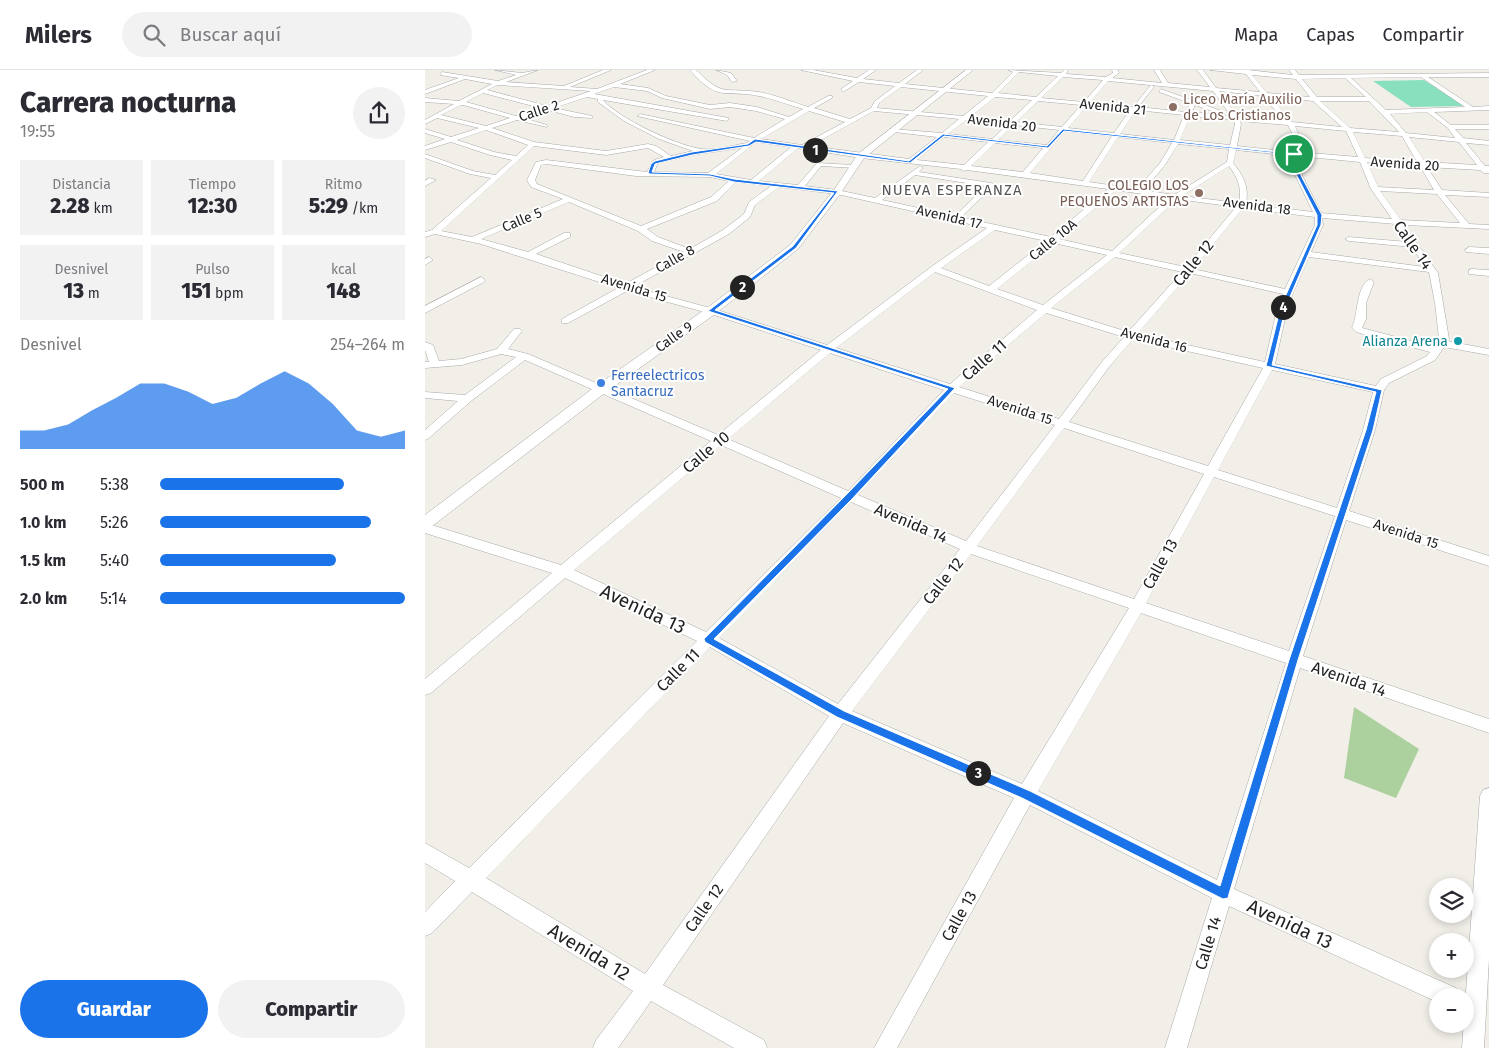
<!DOCTYPE html>
<html lang="es">
<meta charset="utf-8">
<style>
:root{--surface:#fff;--page:#f2f2f3;--text:#2b2b33;--muted:#7c7c81;--line:#e1e1e2;--accent:#1a73e8}
body{margin:0;font-family:"Fira Sans",sans-serif;background:var(--page);color:var(--text);height:100vh;display:flex;flex-direction:column;font-size:19px;white-space:nowrap}
*{box-sizing:border-box;margin:0}
p{font-size:16px;color:var(--muted)}
.icon{flex:none;width:28px;height:28px;fill:none;stroke:currentColor;stroke-width:2;stroke-linecap:round;stroke-linejoin:round}
.map{position:relative;flex:1;overflow:hidden}
.drawer{display:flex;flex-direction:column;background:var(--surface);width:425px}
.drawer>*{flex:none}
.fabs{position:absolute;left:1004px;top:808px;display:grid;gap:10px}
.fabs a{display:grid;place-items:center;width:45px;height:45px;border-radius:50%;background:var(--surface);box-shadow:0 2px 8px #0003;font-size:25px}
.pin{position:absolute;display:grid;place-items:center;width:42px;height:42px;color:#fff;margin:-21px;border:2px solid #fff;border-radius:50%;box-shadow:0 1px 5px #0007}
.km{position:absolute;width:25px;height:25px;margin:-12px;border-radius:50%;background:#222;color:#fff;font-size:14px;line-height:25px;text-align:center}
.round{display:grid;place-items:center;flex:none;width:52px;height:52px;border-radius:26px;background:var(--page)}
.summary{display:flex;align-items:center;justify-content:space-between;height:85px;padding:0 20px}
h1{font-size:28px;font-weight:800;line-height:38px}
.figures{display:grid;grid-template-columns:repeat(3,1fr);gap:8px;height:85px;padding:5px 20px}
.figures div{display:grid;align-content:center;border-radius:0px;background:var(--page);text-align:center}
.figures b{font-size:21px;font-weight:800}
.figures small{font-size:14px;font-weight:400}
.figures p{font-size:14px}
.chart{height:140px;padding:10px 20px}
.chart p{display:flex;justify-content:space-between}
.chart svg{width:100%;height:90px;margin-top:5px;fill:var(--accent);opacity:.7}
.primary-button{display:flex;gap:10px;margin-top:auto;padding:10px 20px}
.primary-button a{flex:1;height:58px;border-radius:30px;background:var(--accent);color:#fff;font-size:20px;font-weight:800;line-height:58px;text-align:center}
.primary-button a+a{background:var(--page);color:var(--text)}
ul{padding:0 20px;list-style:none;font-size:16px}
li{display:grid;grid-template-columns:80px 60px 1fr;align-items:center;height:38px}
li i{height:12px;border-radius:6px;background:var(--accent)}
header{display:flex;align-items:center;gap:30px;box-sizing:border-box;height:70px;padding:0 25px;background:var(--surface);border-bottom:1px solid var(--line)}
header strong{font-size:24px}
nav{display:flex;gap:28px;margin-inline-start:auto;font-size:18px}
.search{width:350px;height:45px;background:var(--page);display:flex;align-items:center;gap:12px;box-sizing:border-box;padding:0 18px;border-radius:28px;color:var(--muted);font-size:19px}
main{display:flex;flex:1;min-height:0}
.map>svg:first-child{display:block}
.forest{fill:#add19e}
.pitch{fill:#88e0be}
.lines{fill:none;stroke-linecap:round;stroke-linejoin:round}
.minor-casing{stroke:#a9a9a9;stroke-width:1}
.tertiary-casing{stroke:#a9a9a9;stroke-width:1}
.minor{fill:#fff;fill-rule:evenodd}
.tertiary{fill:#fff;fill-rule:evenodd}
.route{fill:#1a73e8;stroke:#fff;fill-rule:evenodd}
.education-dot{fill:#8d6e63;stroke:#fff;stroke-width:2}
.culture-dot{fill:#0f9aa8;stroke:#fff;stroke-width:2}
.shop-dot{fill:#3f7fe0;stroke:#fff;stroke-width:2}
.labels{text-anchor:middle;dominant-baseline:central;stroke-width:4;stroke-linejoin:round;paint-order:stroke}
.far-education-label{font-size:14px;fill:#785e54;stroke:#fff;text-anchor:start}
.far-street-label{font-size:14px;fill:#222;stroke:#fff}
.far-culture-label{font-size:14px;fill:#0d838f;stroke:#fff;text-anchor:end}
.far-shop-label{font-size:14px;fill:#366cbe;stroke:#fff;text-anchor:start}
.far-neighbourhood-label{font-size:15px;letter-spacing:1px;fill:#555;stroke:#fff}
.street-label{font-size:16px;fill:#222;stroke:#fff}
.near-street-label{font-size:19px;fill:#222;stroke:#fff}
</style>
<header>
<strong>Milers</strong>
<div class="search"><svg class="icon" aria-label="search" viewBox="0 0 24 24"><circle cx="10" cy="10" r="6"/><path d="M15 15l6 6"/></svg>Buscar aquí</div>
<nav><a>Mapa</a><a>Capas</a><a>Compartir</a></nav>
</header>
<main>
<section class="drawer">
<div class="summary"><div><h1>Carrera nocturna</h1><p>19:55</p></div><a class="round"><svg class="icon" aria-label="share" viewBox="0 0 24 24"><path d="M12 15V3M7 8l5-5 5 5M5 13v7h14v-7"/></svg></a></div>
<div class="figures">
<div><p>Distancia</p><b>2.28<small> km</small></b></div>
<div><p>Tiempo</p><b>12:30</b></div>
<div><p>Ritmo</p><b>5:29<small> /km</small></b></div>
</div>
<div class="figures">
<div><p>Desnivel</p><b>13<small> m</small></b></div>
<div><p>Pulso</p><b>151<small> bpm</small></b></div>
<div><p>kcal</p><b>148</b></div>
</div>
<div class="chart"><p><span>Desnivel</span>254–264 m</p>
<svg viewBox="0 0 160 44" preserveAspectRatio="none"><path d="M0 44V35L10 35L20 32L30 25L40 19L50 12L60 12L70 16L80 22L90 19L100 12L110 6L120 12L130 22L140 35L150 38L160 35V44z"/></svg>
</div>
<ul>
<li><b>500 m</b>5:38<i style="width:75%"></i></li>
<li><b>1.0 km</b>5:26<i style="width:86%"></i></li>
<li><b>1.5 km</b>5:40<i style="width:72%"></i></li>
<li><b>2.0 km</b>5:14<i style="width:100%"></i></li>
</ul>
<div class="primary-button"><a>Guardar</a><a>Compartir</a></div>
</section>
<div class="map">
<svg width="1064" height="978" viewBox="0 0 1064 978">
<rect width="100%" height="100%" fill="#f2efe9"/>
<!-- forest -->
<path class="forest" d="M 929,637 L 994,679 L 971,728 L 919,708 Z"/>
<!-- pitch -->
<path class="pitch" d="M 999,10 L 1040,36 L 986,37 L 948,11 Z"/>
<g class="lines">
<!-- minor casing -->
<g class="minor-casing">
<g id="minor">
<path d="M 70,0 L 97,3 L 113,0 L 81,12 L 139,16 L 178,0 L 186,0 L 145,17 L 172,19 L 222,0 L 230,0 L 195,14 L 223,18 L 241,26 L 285,35 L 305,33 L 332,37 L 364,47 L 378,39 C 364,35 349,29 334,26 C 298,19 294,33 265,0 L 271,0 C 299,28 299,17 334,22 C 350,25 367,32 383,37 L 403,26 L 407,26 L 407,28 L 389,38 L 425,49 L 446,38 L 450,31 L 470,16 L 434,12 L 418,22 L 416,19 L 428,11 L 376,0 L 388,0 L 432,8 L 444,0 L 451,0 L 438,9 L 474,13 L 492,0 L 498,0 L 480,14 L 567,23 L 588,2 L 583,0 L 636,3 L 639,0 L 643,0 L 641,4 L 681,7 L 688,3 L 687,0 L 693,0 L 694,3 L 687,8 L 737,13 L 729,0 L 735,0 L 743,13 L 785,17 L 772,0 L 778,0 L 791,18 L 835,22 L 821,4 L 785,0 L 823,0 L 868,5 L 864,0 L 870,0 L 874,5 L 1064,3 L 1064,7 L 1003,7 L 1048,37 L 1064,36 L 1064,40 L 1009,42 L 1026,55 L 1064,55 L 1064,59 L 1030,59 L 1038,68 L 1064,71 L 1064,75 L 1041,73 L 1060,96 L 1064,96 L 1064,103 L 1059,103 L 1055,100 L 1002,97 L 1017,120 L 1064,123 L 1064,127 L 1020,125 L 1044,154 L 1064,155 L 1064,159 L 979,155 L 1013,203 L 1024,269 L 1022,271 L 1064,279 L 1064,285 L 1019,277 L 1010,290 L 964,313 L 959,320 L 950,360 L 924,441 L 1064,486 L 1064,496 L 921,450 L 878,586 L 1064,649 L 1064,663 L 875,598 L 809,819 L 1031,918 L 1034,926 L 1012,926 L 1012,932 L 804,836 L 762,978 L 740,978 L 787,828 L 605,735 L 472,978 L 449,978 L 589,728 L 418,653 L 238,915 L 339,970 L 342,978 L 309,978 L 226,931 L 193,978 L 168,978 L 171,970 L 208,921 L 47,822 L 7,863 L 0,866 L 0,842 L 30,811 L 0,793 L 0,773 L 44,798 L 272,571 L 140,508 L 6,623 L 0,625 L 0,609 L 127,503 L 0,463 L 0,453 L 136,495 L 286,371 L 100,290 L 46,331 L 4,368 L 0,370 L 0,360 L 33,331 L 0,328 L 0,322 L 40,325 L 91,287 L 76,284 L 37,295 L 0,298 L 0,292 L 4,292 L 0,280 L 0,272 L 8,275 L 14,291 L 36,289 L 72,279 L 89,259 L 95,259 L 97,261 L 83,279 L 103,284 L 293,365 L 396,280 L 283,243 L 202,221 L 143,253 L 137,253 L 137,249 L 193,218 L 56,174 L 10,164 L 0,167 L 0,162 L 7,160 L 66,108 L 45,104 L 0,88 L 0,84 L 48,101 L 70,105 L 87,90 L 65,85 L 26,72 L 0,80 L 0,76 L 20,69 L 0,63 L 0,59 L 26,67 L 54,58 L 12,48 L 0,54 L 0,50 L 29,34 L 0,32 L 0,28 L 34,31 L 67,14 L 40,9 L 0,24 L 0,20 L 34,8 L 15,5 L 17,2 L 73,11 L 91,5 ZM 594,2 L 633,6 L 611,27 L 573,23 ZM 827,5 L 871,9 L 885,27 L 842,23 ZM 638,7 L 678,10 L 659,32 L 616,28 ZM 996,7 L 1040,37 L 961,40 L 926,8 ZM 920,8 L 941,27 L 892,27 L 877,9 ZM 683,11 L 788,21 L 806,46 L 767,42 L 770,35 L 796,44 L 799,42 L 736,19 L 734,22 L 765,33 L 761,42 L 713,37 L 729,17 L 726,15 L 708,37 L 665,32 ZM 72,15 L 73,15 L 166,21 L 122,36 L 62,20 ZM 189,17 L 222,21 L 237,28 L 285,39 L 305,37 L 331,41 L 360,49 L 329,68 L 215,44 L 212,46 L 325,71 L 322,73 C 310,75 288,81 277,79 C 252,76 193,48 178,30 L 302,51 L 304,48 L 169,24 ZM 476,17 L 563,26 L 538,46 L 452,38 L 454,33 ZM 794,21 L 838,26 L 859,51 L 812,47 ZM 58,23 L 116,38 L 91,46 L 41,32 ZM 845,26 L 888,31 L 917,57 L 867,52 ZM 162,27 L 173,29 L 173,32 L 199,51 L 234,69 L 268,81 L 246,86 L 231,76 L 223,74 L 181,81 L 109,72 L 67,58 L 92,50 L 122,57 L 122,55 L 98,48 L 123,40 L 149,47 L 167,48 L 167,46 L 129,38 ZM 570,27 L 607,30 L 585,51 L 545,47 ZM 613,31 L 656,35 L 637,57 L 591,52 ZM 895,31 L 944,31 L 974,62 L 925,58 ZM 36,35 L 38,35 L 85,48 L 61,56 L 16,45 ZM 662,36 L 705,40 L 689,63 L 643,58 ZM 711,40 L 759,45 L 749,70 L 695,64 ZM 384,41 L 420,52 L 377,75 L 336,69 ZM 449,41 L 525,48 L 534,49 L 517,63 L 467,59 L 466,60 L 469,62 L 512,67 L 484,89 L 385,76 ZM 1002,42 L 1023,58 L 1030,68 L 981,63 L 965,44 ZM 765,46 L 808,50 L 810,54 L 805,75 L 755,70 ZM 541,50 L 582,55 L 567,69 L 523,64 ZM 815,51 L 863,55 L 868,65 L 867,82 L 812,76 L 816,54 ZM 588,55 L 634,60 L 622,75 L 573,70 ZM 870,56 L 921,61 L 933,87 L 874,82 L 874,65 ZM 61,60 L 103,75 L 91,86 L 69,82 L 32,70 ZM 640,61 L 687,66 L 658,111 L 605,103 ZM 928,62 L 977,66 L 992,92 L 940,88 ZM 519,67 L 563,72 L 539,95 L 492,90 ZM 693,67 L 747,73 L 735,93 L 712,119 L 664,112 ZM 984,67 L 1034,72 L 1052,95 L 1000,92 ZM 331,72 L 366,77 L 326,110 L 291,104 ZM 570,73 L 618,78 L 598,102 L 546,96 ZM 753,74 L 804,79 L 802,92 L 749,125 L 719,120 L 740,95 ZM 109,76 L 181,85 L 223,78 L 239,87 L 229,90 L 222,102 L 121,90 L 111,92 L 102,110 L 106,117 L 138,129 L 47,167 L 16,161 ZM 317,78 L 283,103 L 229,102 L 233,93 L 267,85 ZM 373,78 L 436,88 L 536,99 L 539,101 L 542,100 L 683,119 L 626,167 L 457,130 L 490,105 L 561,116 L 534,142 L 534,146 L 537,146 L 570,115 L 566,113 L 494,102 L 498,98 L 495,96 L 450,128 L 412,120 L 380,116 L 396,96 L 431,98 L 431,96 L 429,95 L 392,93 L 373,115 L 334,111 ZM 811,80 L 867,86 L 870,105 L 888,142 L 821,134 C 824,117 819,106 808,93 ZM 873,86 L 935,92 L 946,119 L 967,149 L 896,143 L 877,105 ZM 942,92 L 995,96 L 1009,120 L 953,117 ZM 121,94 L 211,106 L 285,107 L 304,111 L 286,127 L 216,156 L 112,114 L 110,110 L 116,95 ZM 804,96 C 813,108 817,118 814,133 L 757,126 ZM 311,112 L 346,116 L 324,132 L 319,144 L 298,160 L 265,179 L 233,167 L 222,159 L 292,131 ZM 354,117 L 412,124 L 562,158 L 506,197 L 402,275 L 289,239 L 208,217 L 304,164 L 325,147 L 330,135 ZM 691,120 L 744,128 L 687,181 L 634,169 ZM 955,121 L 1012,124 L 1035,153 L 976,150 ZM 752,129 L 811,137 L 761,197 L 694,183 ZM 144,132 L 213,161 L 227,171 L 259,182 L 200,214 L 111,184 L 145,167 L 145,163 L 139,163 L 103,182 L 56,169 ZM 818,138 L 890,147 L 890,155 L 860,219 L 768,199 ZM 897,148 L 971,154 L 983,172 L 924,167 L 920,169 L 924,171 L 987,177 L 1000,197 L 886,182 L 898,155 ZM 570,160 L 621,171 L 564,216 L 516,198 ZM 629,173 L 682,185 L 618,235 L 572,219 ZM 690,187 L 757,202 L 703,262 L 626,238 ZM 884,187 L 1004,202 L 1010,233 L 1014,269 L 1009,277 L 937,258 L 941,249 L 941,233 L 949,212 L 945,209 C 931,215 933,246 927,258 L 931,262 L 1005,282 L 1002,286 L 956,309 L 951,316 L 850,294 L 863,235 ZM 510,202 L 612,240 L 525,314 L 411,278 ZM 765,203 L 858,224 L 853,235 L 840,292 L 712,264 ZM 621,243 L 699,267 L 676,293 L 634,349 L 534,317 ZM 708,269 L 838,298 L 783,396 L 644,352 L 684,297 ZM 405,283 L 519,320 L 423,421 L 303,369 ZM 847,300 L 948,322 L 938,360 L 912,438 L 793,400 ZM 529,323 L 630,355 L 541,471 L 433,425 ZM 639,358 L 779,404 L 709,529 L 552,476 ZM 296,375 L 416,428 L 281,562 L 149,500 ZM 789,407 L 910,446 L 864,581 L 721,533 ZM 426,432 L 535,479 L 413,634 L 294,568 ZM 546,484 L 704,538 L 597,714 L 427,641 ZM 716,543 L 861,593 L 792,810 L 613,721 ZM 285,577 L 404,646 L 220,904 L 61,808 Z"/>
<path d="M 291,0 L 306,3 L 312,11 L 307,12 L 302,5 Z"/>
<path d="M 4,108 L 11,110 L 0,116 L 0,111 Z"/>
<path d="M 1044,177 L 1064,178 L 1064,184 L 1041,182 L 1040,180 Z"/>
<path d="M 4,187 L 8,190 L 0,195 L 0,189 Z"/>
<path d="M 1047,199 L 1064,200 L 1064,206 L 1044,204 L 1044,200 Z"/>
<path d="M 56,207 L 60,210 L 59,212 L 0,243 L 0,236 Z"/>
<path d="M 1064,718 L 1064,889 L 1059,978 L 1037,978 L 1055,726 L 1058,720 Z"/>
</g>
</g>
<!-- tertiary casing -->
<g class="tertiary-casing">
<path id="tertiary" d="M 541,0 L 548,0 L 439,88 L 415,124 L 373,179 L 290,244 L 181,322 L 6,457 L 0,459 L 0,445 L 171,316 L 282,238 L 365,175 L 409,120 L 433,84 Z"/>
</g>
<!-- minor -->
<use href="#minor" class="minor"/>
<!-- tertiary -->
<use href="#tertiary" class="tertiary"/>
</g>
<!-- route -->
<path class="route" d="M 638,59 L 870,84 L 873,100 L 897,145 L 896,155 L 861,236 L 847,295 L 957,320 L 948,360 L 873,590 L 804,824 L 803,828 L 798,829 L 597,728 L 412,647 L 280,572 L 279,569 L 421,425 L 523,319 L 283,241 L 368,176 L 409,123 L 309,112 L 285,106 L 225,104 L 223,103 L 226,94 L 230,91 L 267,82 L 323,74 L 330,69 L 484,91 L 518,64 L 622,76 ZM 639,61 L 867,85 L 869,100 L 892,145 L 892,155 L 856,236 L 841,296 L 951,322 L 941,360 L 864,590 L 795,816 L 605,721 L 419,641 L 289,569 L 427,429 L 530,318 L 290,240 L 371,178 L 413,121 L 309,109 L 285,104 L 227,102 L 230,94 L 267,85 L 324,76 L 331,72 L 485,93 L 519,66 L 623,78 Z"/>
<!-- markers -->
<g class="education-dot">
<circle cx="748" cy="37" r="5"/>
<circle cx="774" cy="123" r="5"/>
</g>
<circle class="culture-dot" cx="1033" cy="271" r="5"/>
<circle class="shop-dot" cx="176" cy="313" r="5"/>
<g class="labels">
<!-- far-education labels -->
<g class="far-education-label">
<text x="758" y="29">Liceo María Auxilio<tspan x="758" dy="16">de Los Cristianos</tspan></text>
<text x="764" y="115" text-anchor="end">COLEGIO LOS<tspan x="764" dy="16">PEQUEÑOS ARTISTAS</tspan></text>
</g>
<!-- far-street labels -->
<g class="far-street-label">
<text transform="translate(688 37) rotate(6)">Avenida 21</text>
<text transform="translate(114 41) rotate(-18)">Calle 2</text>
<text transform="translate(577 53) rotate(7)">Avenida 20</text>
<text transform="translate(980 94) rotate(4)">Avenida 20</text>
<text transform="translate(832 136) rotate(7)">Avenida 18</text>
<text transform="translate(524 147) rotate(13)">Avenida 17</text>
<text transform="translate(97 150) rotate(-23)">Calle 5</text>
<text transform="translate(628 170) rotate(-39)">Calle 10A</text>
<text transform="translate(250 189) rotate(-29)">Calle 8</text>
<text transform="translate(209 218) rotate(17)">Avenida 15</text>
<text transform="translate(249 267) rotate(-35)">Calle 9</text>
<text transform="translate(729 270) rotate(14)">Avenida 16</text>
<text transform="translate(595 340) rotate(18)">Avenida 15</text>
<text transform="translate(981 464) rotate(18)">Avenida 15</text>
</g>
<!-- far-culture labels -->
<g class="far-culture-label">
<text x="1023" y="271">Alianza Arena</text>
</g>
<!-- far-shop labels -->
<g class="far-shop-label">
<text x="186" y="305">Ferreelectricos<tspan x="186" dy="16">Santacruz</tspan></text>
</g>
<!-- far-neighbourhood labels -->
<g class="far-neighbourhood-label">
<text x="527" y="120">NUEVA ESPERANZA</text>
</g>
<!-- street labels -->
<g class="street-label">
<text transform="translate(988 175) rotate(55)">Calle 14</text>
<text transform="translate(768 193) rotate(-51)">Calle 12</text>
<text transform="translate(559 290) rotate(-41)">Calle 11</text>
<text transform="translate(281 382) rotate(-40)">Calle 10</text>
<text transform="translate(486 453) rotate(23)">Avenida 14</text>
<text transform="translate(735 494) rotate(-61)">Calle 13</text>
<text transform="translate(518 511) rotate(-52)">Calle 12</text>
<text transform="translate(253 600) rotate(-45)">Calle 11</text>
<text transform="translate(924 609) rotate(19)">Avenida 14</text>
<text transform="translate(279 838) rotate(-55)">Calle 12</text>
<text transform="translate(534 846) rotate(-61)">Calle 13</text>
<text transform="translate(783 873) rotate(-73)">Calle 14</text>
</g>
<!-- near-street labels -->
<g class="near-street-label">
<text transform="translate(218 539) rotate(25)">Avenida 13</text>
<text transform="translate(865 854) rotate(25)">Avenida 13</text>
<text transform="translate(164 882) rotate(31)">Avenida 12</text>
</g>
</g>
</svg>
<div class="fabs">
<a><svg class="icon" aria-label="layers" viewBox="0 0 24 24"><path d="M12 4l9 5-9 5-9-5zM3 14l9 5 9-5"/></svg></a>
<a>+</a>
<a>−</a>
</div>
<div class="pin" style="left:869px;top:84px;background:#1e9e55"><svg class="icon" aria-label="arrive" viewBox="0 0 24 24"><path d="M6 21V4h12l-3 4 3 4H6"/></svg></div>
<b class="km" style="left:390px;top:80px">1</b>
<b class="km" style="left:317px;top:217px">2</b>
<b class="km" style="left:553px;top:703px">3</b>
<b class="km" style="left:858px;top:237px">4</b>
</div>
</main>
